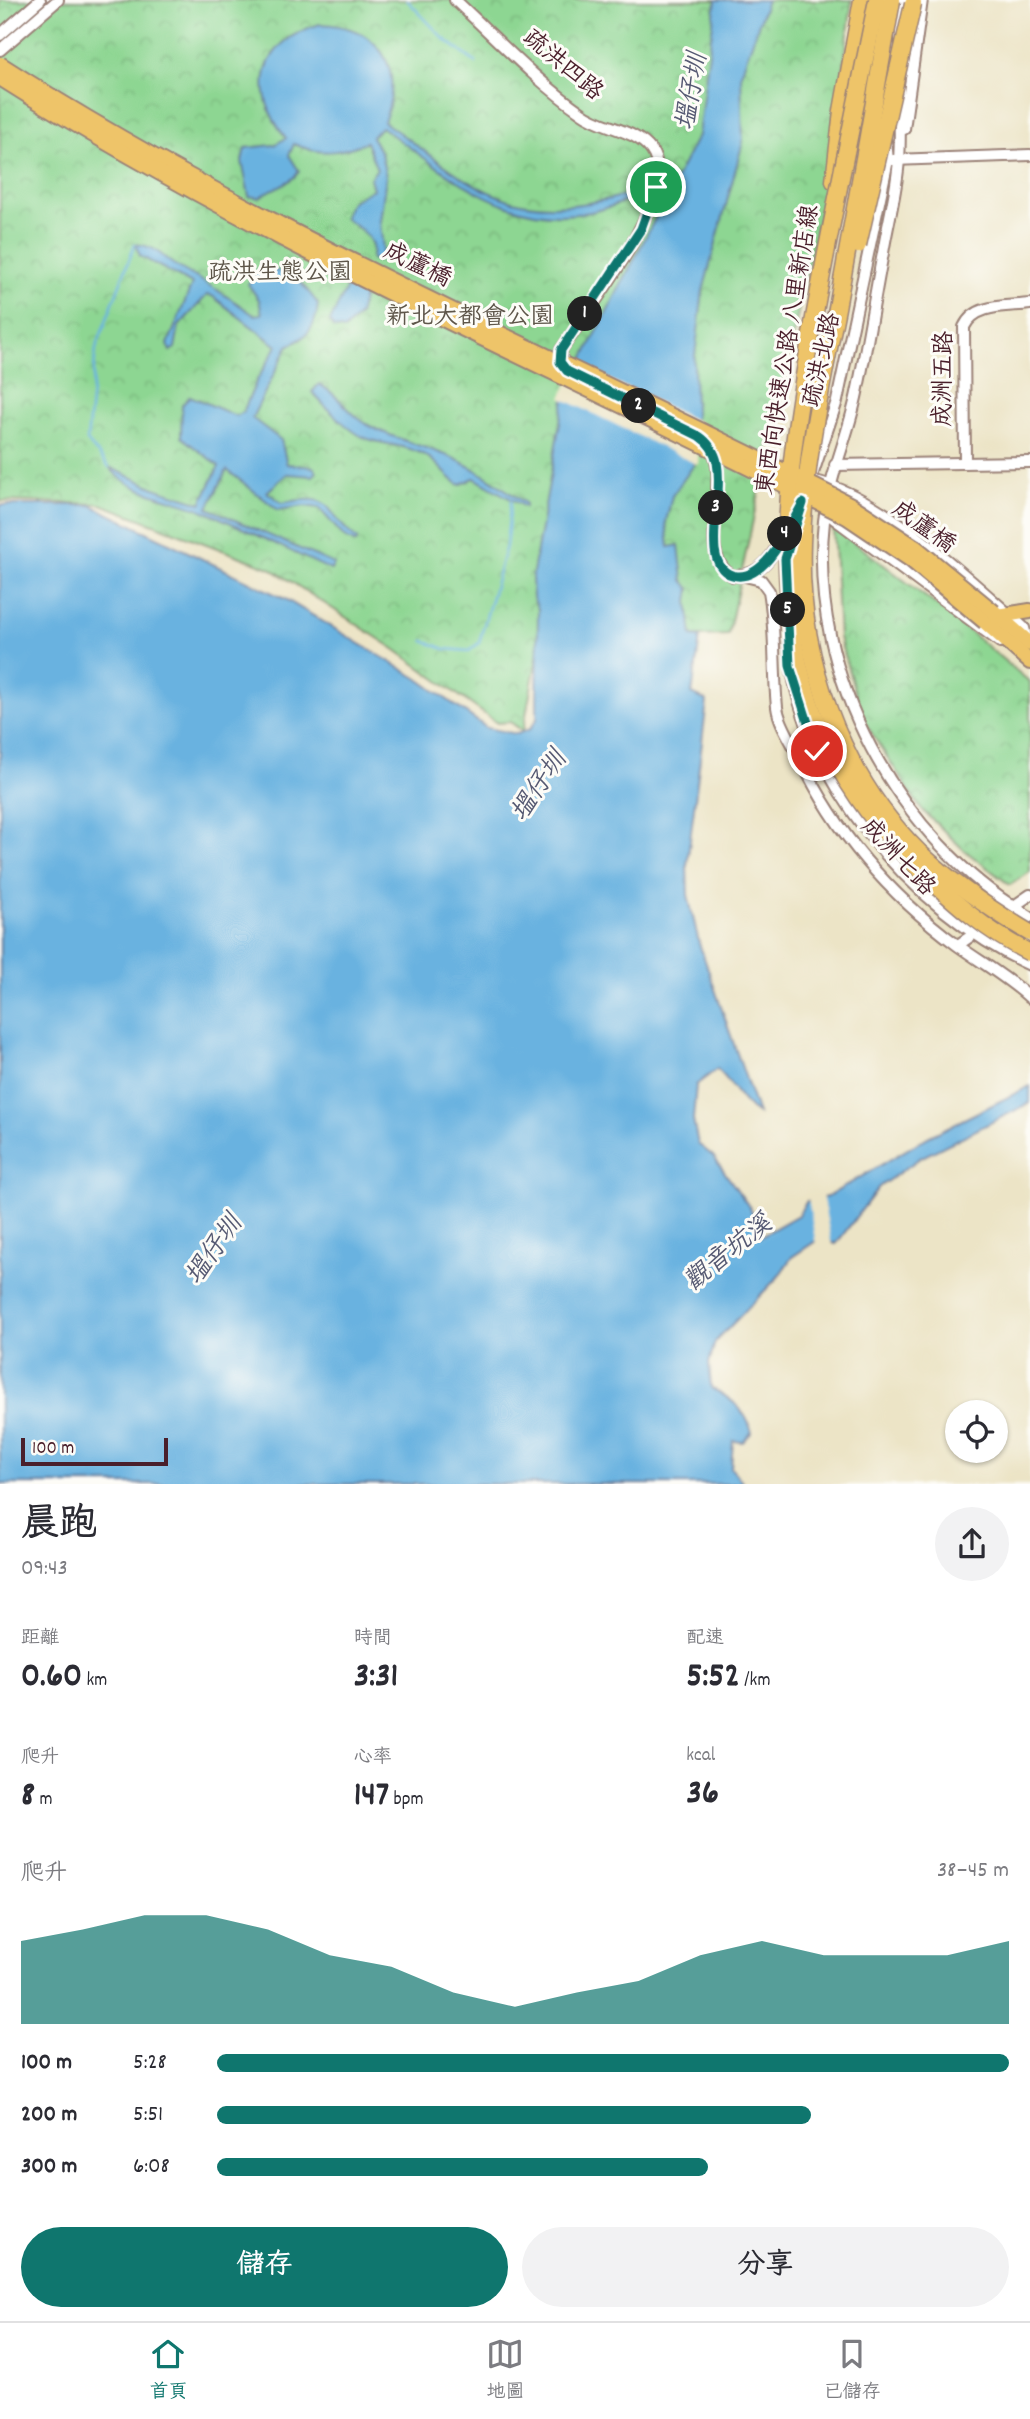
<!DOCTYPE html>
<html lang="zh-TW">
<meta charset="utf-8">
<style>
:root{--surface:#fff;--page:#f2f2f3;--text:#2b2b33;--muted:#7c7c81;--line:#e1e1e2;--accent:#0f766e}
body{margin:0;font-family:Dekko,"LXGW WenKai TC",sans-serif;background:var(--page);color:var(--text);height:100vh;display:flex;flex-direction:column;font-size:26px;white-space:nowrap}
*{box-sizing:border-box;margin:0}
p{font-size:23px;color:var(--muted)}
.icon{flex:none;width:38px;height:38px;fill:none;stroke:currentColor;stroke-width:2;stroke-linecap:round;stroke-linejoin:round}
.map{position:relative;height:1484px;overflow:hidden}
.side{display:flex;flex-direction:column;background:var(--surface);flex:1}
.side>*{flex:none}
.tools{position:absolute;left:945px;top:1400px;display:grid;gap:14px}
.tools a{display:grid;place-items:center;width:63px;height:63px;border-radius:50%;background:var(--surface);box-shadow:0 2px 5px #0004;font-size:35px}
.scale{position:absolute;left:21px;bottom:18px;width:147px;box-sizing:border-box;padding-left:7px;border:4px solid #4a1f2b;border-top:0;font-size:19px;line-height:24px;white-space:nowrap;color:#4a1f2b;-webkit-text-stroke:5px #fdfcf7;paint-order:stroke}
.pin{position:absolute;display:grid;place-items:center;width:60px;height:60px;color:#fff;margin:-30px;border:4px solid #fff;border-radius:50%;box-shadow:0 2px 7px #0007}
.km{position:absolute;width:35px;height:35px;margin:-18px;border-radius:50%;background:#222;color:#fff;font-size:19px;line-height:35px;text-align:center}
.round{display:grid;place-items:center;flex:none;width:74px;height:74px;border-radius:37px;background:var(--page)}
.overview{display:flex;align-items:center;justify-content:space-between;height:119px;padding:0 21px}
h1{font-size:38px;font-weight:700;line-height:52px}
.metrics{display:grid;grid-template-columns:repeat(3,1fr);gap:10px;height:119px;padding:7px 21px}
.metrics div{display:grid;align-content:center}
.metrics b{font-size:35px;font-weight:700}
.metrics small{font-size:19px;font-weight:400}
.metrics p{font-size:19px}
.chart{height:196px;padding:14px 21px}
.chart p{display:flex;justify-content:space-between}
.chart svg{width:100%;height:126px;margin-top:7px;fill:var(--accent);opacity:.7}
.primary-button{display:flex;gap:14px;margin-top:auto;padding:14px 21px}
.primary-button a{flex:1;height:80px;border-radius:42px;background:var(--accent);color:#fff;font-size:28px;font-weight:700;line-height:80px;text-align:center}
.primary-button a+a{background:var(--page);color:var(--text)}
ul{padding:0 21px;list-style:none;font-size:23px}
li{display:grid;grid-template-columns:112px 84px 1fr;align-items:center;height:52px}
li i{height:18px;border-radius:9px;background:var(--accent)}
.menu{display:flex;justify-content:space-around;align-items:center;height:98px;border-top:2px solid var(--line);background:var(--surface);font-size:19px;color:var(--muted)}
.menu a{display:grid;justify-items:center;gap:4px}
.menu .current{color:var(--accent)}
.map>svg:first-child{display:block}
.park{fill:url(#park-crowns);stroke:#6c7a5e;stroke-width:2}
.water{fill:#69b2e0;stroke:#5a6886;stroke-width:2}
.pier{fill:#ece4c6}
.lines{fill:none;stroke-linecap:round;stroke-linejoin:round}
.stream{stroke:#69b2e0;stroke-width:2.5}
.minor-casing{stroke:#9b8278;stroke-width:14}
.major-casing{stroke:#9b8278;stroke-width:18}
.highway-casing{stroke:#9b8278;stroke-width:19}
.minor{stroke:#fff;stroke-width:10}
.major{stroke:#eec469;stroke-width:14}
.highway{stroke:#eec469;stroke-width:16}
.major-bridge-casing{stroke:#9b8278;stroke-width:18;stroke-linecap:butt}
.highway-bridge-casing{stroke:#9b8278;stroke-width:19;stroke-linecap:butt}
.major-bridge{stroke:#eec469;stroke-width:14}
.highway-bridge{stroke:#eec469;stroke-width:16}
.route-casing{stroke:#fff;stroke-width:14}
.route{stroke:#0f766e;stroke-width:9}
.labels{text-anchor:middle;dominant-baseline:central;stroke-width:6;stroke-linejoin:round;paint-order:stroke}
.street-label{font-size:24px;fill:#4a1f2b;stroke:#fdfcf7}
.park-label{font-size:24px;fill:#5e564a;stroke:#fdfcf7}
.water-label{font-size:26px;font-style:italic;fill:#565a73;stroke:#fdfcf7}
</style>
<div class="map">
<svg width="1030" height="1485" viewBox="0 0 1030 1485">
<defs>
<pattern id="park-crowns" width="20" height="18" patternUnits="userSpaceOnUse" patternTransform="scale(1.75)"><rect width="20" height="18" fill="#8dd692"/><path d="M2 6a3 3 0 1 1 6 0M12 15a3 3 0 1 1 6 0" fill="none" stroke="#7bb77e"/></pattern>
</defs>
<rect width="100%" height="100%" fill="#fdfcf7"/>
<filter id="ink" filterUnits="userSpaceOnUse"><feTurbulence type="fractalNoise" baseFrequency=".0143" numOctaves="2"/><feDisplacementMap in="SourceGraphic" scale="14" xChannelSelector="R" yChannelSelector="G"/><feConvolveMatrix kernelMatrix="1 2 1 2 8 2 1 2 1" color-interpolation-filters="sRGB"/></filter>
<filter id="wash" filterUnits="userSpaceOnUse"><feTurbulence type="fractalNoise" baseFrequency=".00686" numOctaves="4" result="noise"/><feDisplacementMap in="SourceGraphic" scale="28" xChannelSelector="R" yChannelSelector="G"/><feGaussianBlur stdDeviation="1.57" result="paint"/><feColorMatrix in="noise" values="0 0 0 0 0 0 0 0 0 0 0 0 0 0 0 0 0 1.4 0 .05"/><feComposite in="paint" operator="in"/></filter>
<g filter="url(#wash)">
<rect width="100%" height="100%" fill="#ece4c6"/>
<!-- park -->
<g class="park">
<path d="M 0,0 L 852,0 L 834,148 L 728,635 L 540,641 L 523,731 L 510,722 L 497,723 L 396,650 L 270,568 L 101,504 L 0,501 Z"/>
<path d="M 833,526 L 952,617 L 1030,682 L 1030,872 L 1010,885 L 964,850 L 921,809 L 863,720 L 839,637 Z"/>
</g>
<!-- water -->
<g class="water">
<path d="M 716,0 L 767,0 L 741,74 L 743,142 L 703,291 L 694,364 L 696,462 L 672,496 L 666,522 L 669,547 L 679,545 L 683,580 L 690,589 L 688,601 L 692,636 L 700,637 L 692,694 L 707,701 L 687,865 L 688,895 L 699,943 L 758,1114 C 739,1102 733,1083 717,1069 L 696,1085 L 693,1120 L 698,1144 L 713,1156 L 750,1208 L 761,1236 L 798,1215 L 807,1201 L 827,1197 L 928,1137 L 1030,1086 L 1030,1103 L 920,1158 L 879,1187 L 836,1244 L 819,1239 L 792,1257 L 778,1277 L 715,1342 L 709,1363 L 711,1388 C 731,1398 745,1409 752,1432 L 743,1442 L 733,1441 L 731,1468 L 742,1482 L 740,1484 L 0,1484 L 0,505 L 91,505 L 285,599 L 417,678 L 487,728 L 517,734 L 530,729 L 537,719 L 538,609 L 533,598 L 532,578 L 565,394 L 698,135 Z"/>
<path d="M 320,24 C 380,26 405,67 384,122 C 479,188 504,226 627,195 L 626,201 C 524,244 460,182 381,127 L 372,137 L 381,153 L 386,176 L 380,222 L 383,249 L 379,261 L 371,259 C 378,238 359,228 344,218 L 351,202 L 373,189 L 370,178 L 377,169 L 366,142 C 341,153 320,156 294,144 L 289,155 L 299,171 C 291,185 271,187 259,198 L 249,196 L 242,161 L 245,148 L 274,145 L 286,138 C 248,90 260,42 320,24 Z"/>
<path d="M 135,244 C 160,247 159,256 178,267 C 205,282 229,297 254,315 L 262,314 L 259,300 L 248,284 L 258,269 C 291,269 299,278 318,304 C 316,326 309,337 288,346 L 252,418 L 281,440 L 287,464 L 313,467 L 317,472 L 313,476 L 287,474 L 267,492 L 282,503 C 340,492 319,510 357,539 L 356,543 L 344,537 L 319,508 L 304,506 L 278,510 L 227,470 L 208,508 L 334,564 L 331,570 C 288,550 246,529 202,510 C 173,498 129,493 109,467 L 157,489 L 201,503 L 219,466 L 181,437 L 182,405 L 190,396 L 236,416 L 243,412 L 257,380 L 277,346 L 212,296 L 207,295 L 179,326 L 175,348 L 170,351 L 168,344 L 192,284 L 140,256 Z"/>
<path d="M 349,283 L 365,291 L 359,315 L 344,330 L 333,328 L 330,321 Z"/>
<path d="M 319,384 C 340,395 351,418 374,428 C 396,439 422,446 446,455 C 475,467 500,486 525,503 L 525,507 L 474,478 L 460,485 C 446,478 439,462 423,454 C 406,445 384,445 365,438 C 350,432 323,405 312,392 Z"/>
</g>
<!-- pier -->
<g class="pier">
<path d="M 577,364 L 700,422 L 698,465 L 561,398 Z"/>
<path d="M 822,1194 L 832,1246 L 816,1245 L 808,1198 Z"/>
</g>
<g class="lines">
<!-- stream -->
<g class="stream">
<path d="M 407,0 L 443,38 L 476,63"/>
<path d="M 109,467 L 87,441 L 96,348 L 135,244"/>
<path d="M 424,641 L 445,649 L 469,651 L 479,643 L 506,546 L 511,501"/>
</g>
</g>
</g>
<g filter="url(#ink)">
<g class="lines">
<!-- minor casing -->
<g class="minor-casing">
<g id="minor">
<path d="M 455,0 C 496,38 536,81 582,113 C 602,128 635,129 651,150 C 683,192 586,313 561,350 L 562,365"/>
<path d="M 0,35 L 40,0"/>
<path d="M 900,41 L 903,0"/>
<path d="M 0,50 L 58,0"/>
<path d="M 899,85 C 899,110 901,135 899,159 C 897,191 888,222 883,253 C 874,300 867,347 857,393 C 848,437 829,476 824,521 C 807,675 898,840 1030,917"/>
<path d="M 904,129 L 922,0"/>
<path d="M 893,160 L 1030,155"/>
<path d="M 712,449 C 730,482 694,557 733,576 C 761,577 773,555 785,533"/>
<path d="M 965,463 L 964,327 C 975,303 1007,307 1030,304"/>
<path d="M 835,465 L 1030,462"/>
<path d="M 813,473 L 837,401 L 888,160 L 886,141"/>
<path d="M 811,480 C 884,496 967,578 1024,628 L 1027,640"/>
<path d="M 825,512 L 1000,642"/>
<path d="M 745,576 L 761,580 L 769,591 C 776,629 773,669 777,707 C 779,724 794,745 801,760 C 837,835 891,896 957,945 C 982,963 1007,977 1030,998"/>
<path d="M 789,642 C 796,774 913,912 1030,965"/>
<path d="M 958,945 L 1030,895"/>
</g>
</g>
<!-- major casing -->
<g class="major-casing">
<g id="major">
<path d="M 994,612 L 1030,644"/>
<path d="M 998,616 L 1030,611"/>
<path d="M 985,622 L 1030,662"/>
</g>
</g>
<!-- highway casing -->
<g class="highway-casing">
<path id="highway" d="M 834,181 L 842,111 L 862,0"/>
</g>
<!-- minor -->
<use href="#minor" class="minor"/>
<!-- major -->
<use href="#major" class="major"/>
<!-- highway -->
<use href="#highway" class="highway"/>
<!-- major-bridge casing -->
<g class="major-bridge-casing">
<g id="major-bridge">
<path d="M 0,64 C 267,236 569,360 851,505 L 915,547 L 994,612"/>
<path d="M 0,78 C 269,249 565,372 847,517 L 911,560 L 985,622"/>
</g>
</g>
<!-- highway-bridge casing -->
<g class="highway-bridge-casing">
<g id="highway-bridge">
<path d="M 877,0 C 856,104 834,208 815,312 C 777,523 750,708 921,871 C 956,904 986,931 1030,953"/>
<path d="M 892,0 C 874,103 856,205 837,308 C 822,385 804,464 802,543 C 798,654 839,773 919,852 C 953,884 990,909 1030,933"/>
<path d="M 858,245 L 913,4"/>
</g>
</g>
<!-- major-bridge -->
<use href="#major-bridge" class="major-bridge"/>
<!-- highway-bridge -->
<use href="#highway-bridge" class="highway-bridge"/>
</g>
</g>
<g class="lines" filter="url(#ink)">
<!-- route casing -->
<g class="route-casing">
<path id="route" d="M 656,187 L 641,229 L 561,350 L 560,362 L 567,371 L 699,436 C 708,442 715,452 717,462 C 722,491 712,521 715,550 C 716,560 721,572 732,575 C 765,585 790,525 803,503 L 785,559 L 790,666 L 817,751"/>
</g>
<!-- route -->
<use href="#route" class="route"/>
</g>
<g class="labels">
<!-- street labels -->
<g class="street-label">
<text transform="translate(562 66) rotate(40)">疏洪四路</text>
<text transform="translate(417 266) rotate(26)">成蘆橋</text>
<text transform="translate(789 350) rotate(-81)">東西向快速公路 八里新店線</text>
<text transform="translate(823 360) rotate(-77)">疏洪北路</text>
<text transform="translate(945 379) rotate(-89)">成洲五路</text>
<text transform="translate(923 528) rotate(36)">成蘆橋</text>
<text transform="translate(897 858) rotate(47)">成洲七路</text>
</g>
<!-- park labels -->
<g class="park-label">
<text x="280" y="274">疏洪生態公園</text>
<text x="470" y="318">新北大都會公園</text>
</g>
<!-- water labels -->
<g class="water-label">
<text transform="translate(693 92) rotate(-80)">塭仔圳</text>
<text transform="translate(540 787) rotate(-56)">塭仔圳</text>
<text transform="translate(215 1251) rotate(-55)">塭仔圳</text>
<text transform="translate(729 1254) rotate(-39)">觀音坑溪</text>
</g>
</g>
</svg>
<div class="tools">
<a><svg class="icon" aria-label="locate" viewBox="0 0 24 24"><circle cx="12" cy="12" r="6"/><path d="M12 2v4M12 18v4M2 12h4M18 12h4"/></svg></a>
</div>
<div class="scale">100 m</div>
<div class="pin" style="left:656px;top:187px;background:#1e9e55"><svg class="icon" aria-label="arrive" viewBox="0 0 24 24"><path d="M6 21V4h12l-3 4 3 4H6"/></svg></div>
<div class="pin" style="left:817px;top:751px;background:#d93025"><svg class="icon" aria-label="check" viewBox="0 0 24 24"><path d="M5 12l5 5 9-10"/></svg></div>
<b class="km" style="left:585px;top:314px">1</b>
<b class="km" style="left:639px;top:406px">2</b>
<b class="km" style="left:716px;top:508px">3</b>
<b class="km" style="left:785px;top:534px">4</b>
<b class="km" style="left:788px;top:610px">5</b>
</div>
<section class="side">
<div class="overview"><div><h1>晨跑</h1><p>09:43</p></div><a class="round"><svg class="icon" aria-label="share" viewBox="0 0 24 24"><path d="M12 15V3M7 8l5-5 5 5M5 13v7h14v-7"/></svg></a></div>
<div class="metrics">
<div><p>距離</p><b>0.60<small> km</small></b></div>
<div><p>時間</p><b>3:31</b></div>
<div><p>配速</p><b>5:52<small> /km</small></b></div>
</div>
<div class="metrics">
<div><p>爬升</p><b>8<small> m</small></b></div>
<div><p>心率</p><b>147<small> bpm</small></b></div>
<div><p>kcal</p><b>36</b></div>
</div>
<div class="chart"><p><span>爬升</span>38–45 m</p>
<svg viewBox="0 0 160 44" preserveAspectRatio="none"><path d="M0 44V15L10 11L20 6L30 6L40 11L50 20L60 24L70 33L80 38L90 33L100 29L110 20L120 15L130 20L140 20L150 20L160 15V44z"/></svg>
</div>
<ul>
<li><b>100 m</b>5:28<i style="width:100%"></i></li>
<li><b>200 m</b>5:51<i style="width:75%"></i></li>
<li><b>300 m</b>6:08<i style="width:62%"></i></li>
</ul>
<div class="primary-button"><a>儲存</a><a>分享</a></div>
</section>
<nav class="menu">
<a class="current"><svg class="icon" aria-label="home" viewBox="0 0 24 24"><path d="M3 11l9-7 9 7M6 9v11h12V9"/></svg>首頁</a>
<a><svg class="icon" aria-label="map" viewBox="0 0 24 24"><path d="M3 6l6-2 6 2 6-2v14l-6 2-6-2-6 2zM9 4v14M15 6v14"/></svg>地圖</a>
<a><svg class="icon" aria-label="saved" viewBox="0 0 24 24"><path d="M7 4h10v16l-5-4-5 4z"/></svg>已儲存</a>
</nav>
